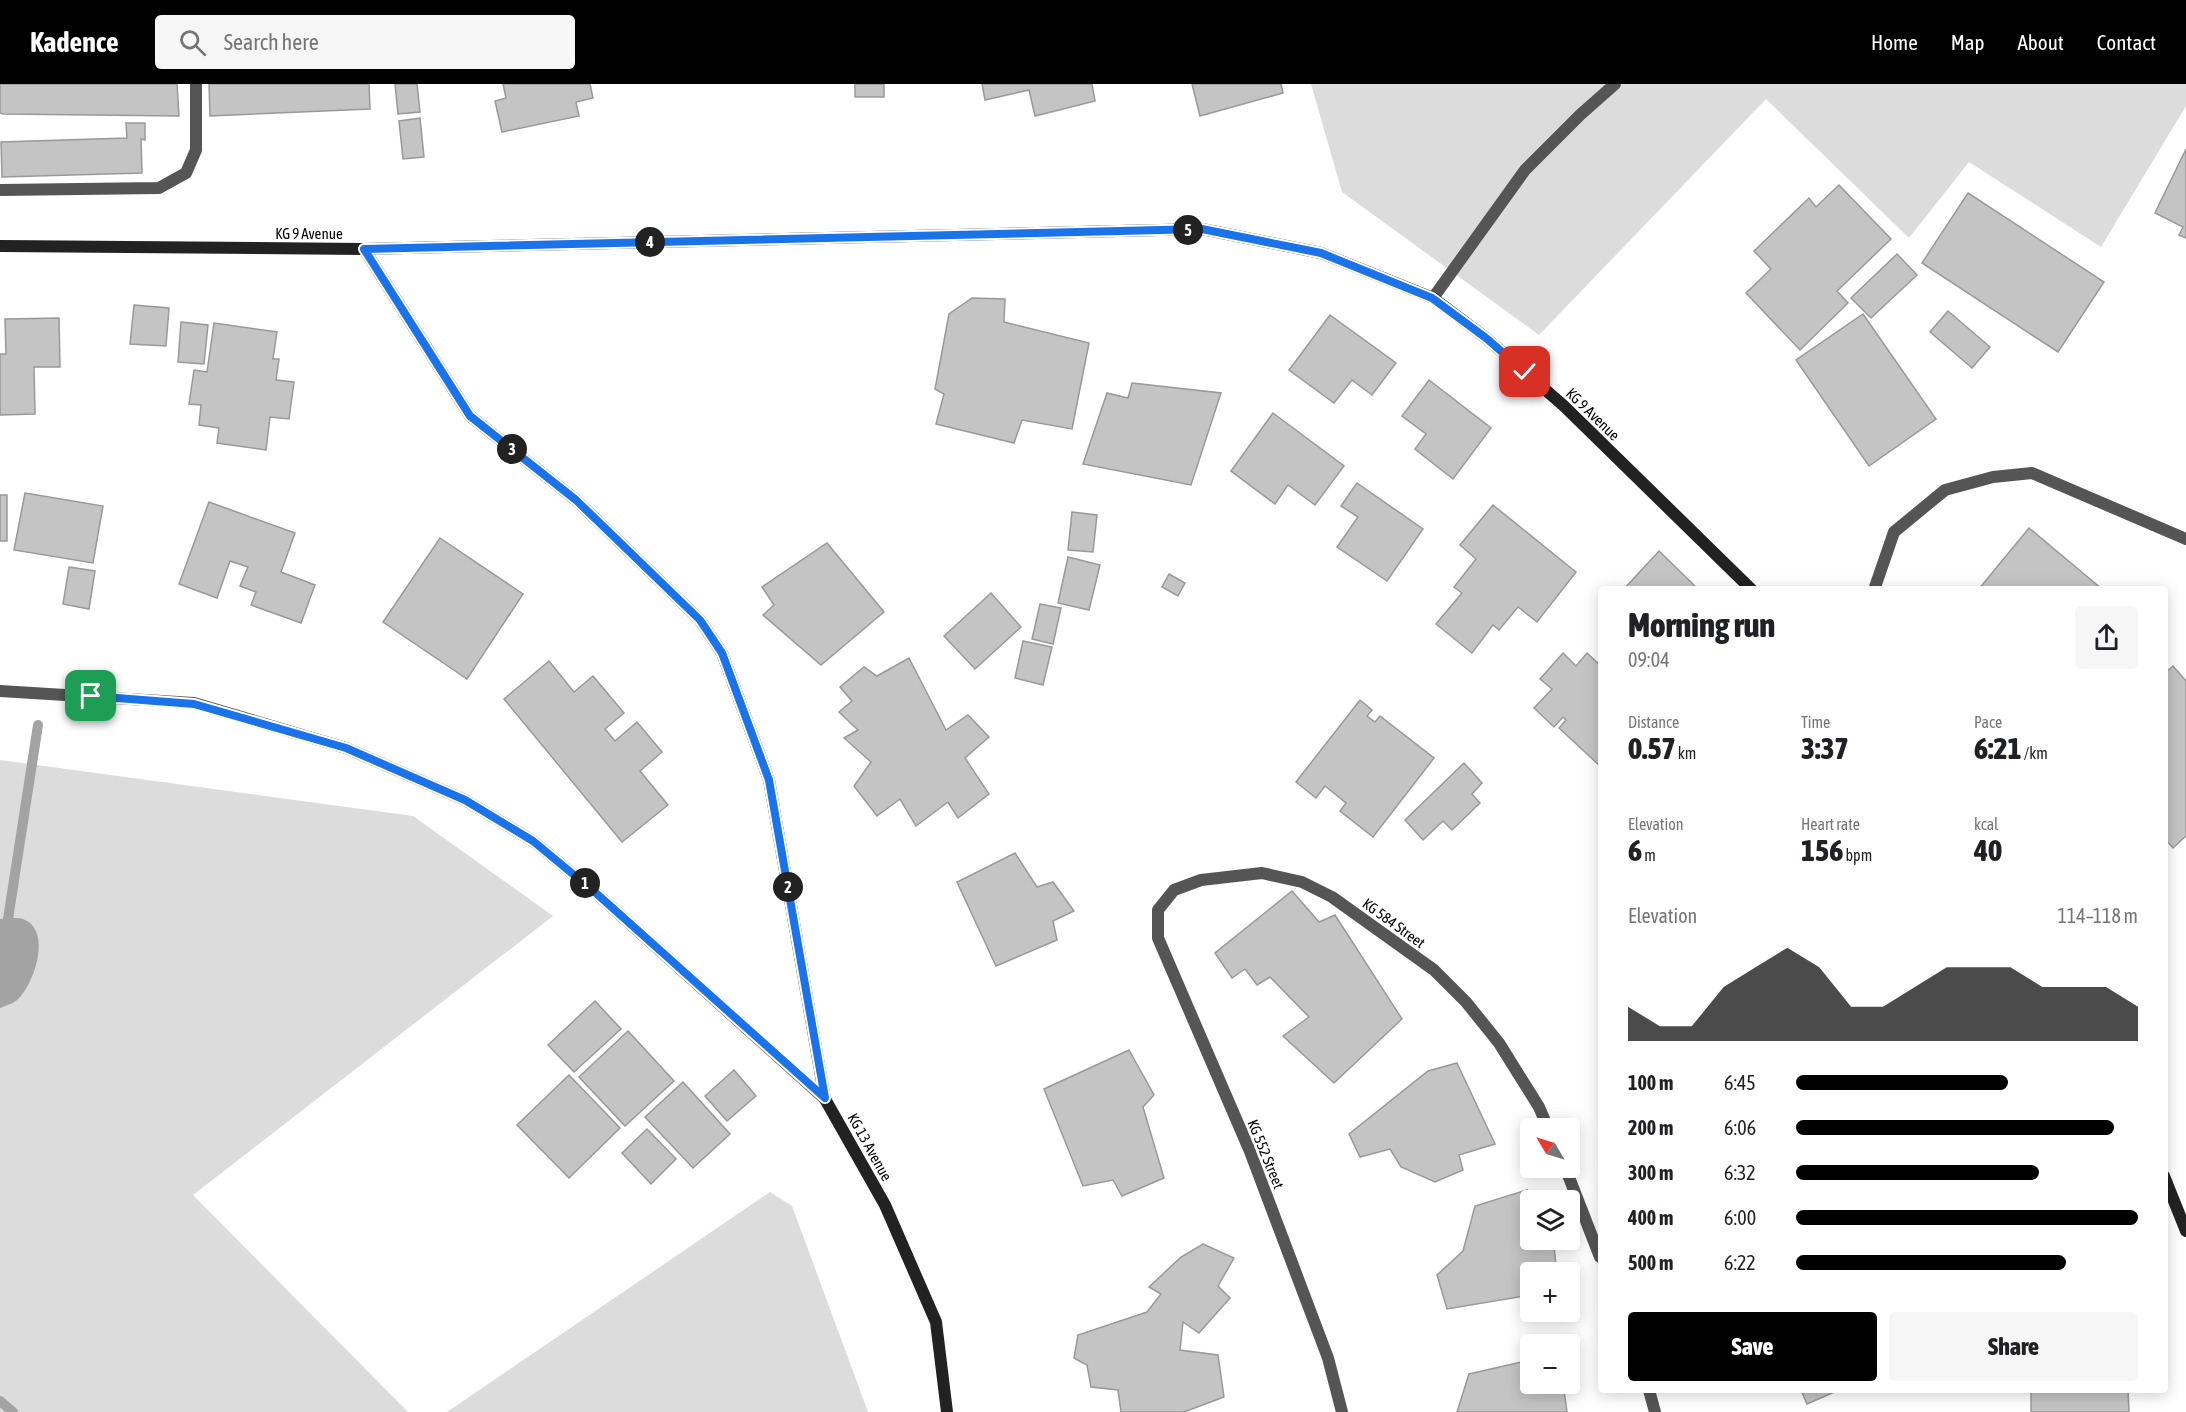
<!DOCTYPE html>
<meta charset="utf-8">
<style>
:root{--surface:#fff;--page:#f6f6f6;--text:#202124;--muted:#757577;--accent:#000}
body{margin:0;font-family:"Asap Condensed",sans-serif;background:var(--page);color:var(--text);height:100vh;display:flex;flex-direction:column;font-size:22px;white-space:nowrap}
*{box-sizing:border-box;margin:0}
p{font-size:20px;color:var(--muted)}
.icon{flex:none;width:33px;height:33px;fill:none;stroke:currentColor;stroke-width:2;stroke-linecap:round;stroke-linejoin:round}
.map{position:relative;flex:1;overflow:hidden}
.sheet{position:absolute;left:1598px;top:502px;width:570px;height:807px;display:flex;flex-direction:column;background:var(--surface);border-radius:6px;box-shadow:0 3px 15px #0003}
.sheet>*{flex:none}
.needle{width:39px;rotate:308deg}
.controls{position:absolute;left:1520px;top:1034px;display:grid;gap:12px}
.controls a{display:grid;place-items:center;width:60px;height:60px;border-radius:6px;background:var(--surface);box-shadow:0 3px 15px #0003;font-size:30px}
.pin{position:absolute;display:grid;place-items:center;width:51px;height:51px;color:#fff;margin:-26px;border-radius:12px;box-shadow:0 3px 9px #0006}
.km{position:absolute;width:30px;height:30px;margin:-15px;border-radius:50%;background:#222;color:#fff;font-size:16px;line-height:30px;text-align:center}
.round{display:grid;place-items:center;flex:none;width:63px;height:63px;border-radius:6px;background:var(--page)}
.overview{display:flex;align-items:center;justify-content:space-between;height:102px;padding:0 30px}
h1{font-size:33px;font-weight:800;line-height:45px}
.metrics{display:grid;grid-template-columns:repeat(3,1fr);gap:9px;height:102px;padding:6px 30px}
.metrics div{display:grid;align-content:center}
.metrics b{font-size:30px;font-weight:800}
.metrics small{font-size:16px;font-weight:400}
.metrics p{font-size:16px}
.chart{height:168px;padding:12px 30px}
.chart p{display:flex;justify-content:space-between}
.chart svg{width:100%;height:108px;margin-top:6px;fill:var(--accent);opacity:.7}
.button{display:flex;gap:12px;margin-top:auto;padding:12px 30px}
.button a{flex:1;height:69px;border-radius:6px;background:var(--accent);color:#fff;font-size:24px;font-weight:800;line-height:69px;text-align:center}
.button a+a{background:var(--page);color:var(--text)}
ul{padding:0 30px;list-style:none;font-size:20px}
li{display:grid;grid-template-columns:96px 72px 1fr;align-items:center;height:45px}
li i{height:15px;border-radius:8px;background:var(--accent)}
header{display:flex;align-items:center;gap:36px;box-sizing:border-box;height:84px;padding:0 30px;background:var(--accent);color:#fff}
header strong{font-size:28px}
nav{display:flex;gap:33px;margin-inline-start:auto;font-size:21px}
.search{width:420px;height:54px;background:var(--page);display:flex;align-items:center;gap:15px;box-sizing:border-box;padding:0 21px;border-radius:6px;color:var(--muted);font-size:22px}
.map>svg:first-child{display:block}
.green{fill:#dcdcdc}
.water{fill:#a3a3a3}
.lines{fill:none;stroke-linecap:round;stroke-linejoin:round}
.stream{stroke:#a3a3a3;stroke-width:10}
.building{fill:#c4c4c4;stroke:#999;stroke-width:1.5}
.lane{stroke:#555;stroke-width:12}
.street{stroke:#555;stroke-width:12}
.secondary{stroke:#222;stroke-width:12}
.route-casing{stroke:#fff;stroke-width:12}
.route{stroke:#1a73e8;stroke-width:8}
.labels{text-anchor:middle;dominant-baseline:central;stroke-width:5;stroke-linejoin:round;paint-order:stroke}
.street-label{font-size:15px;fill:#000;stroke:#fff}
</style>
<header>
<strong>Kadence</strong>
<div class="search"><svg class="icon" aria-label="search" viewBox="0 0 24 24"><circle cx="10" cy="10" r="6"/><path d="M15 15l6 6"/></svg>Search here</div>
<nav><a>Home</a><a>Map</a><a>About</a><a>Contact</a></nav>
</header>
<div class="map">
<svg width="2186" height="1328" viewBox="0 0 2186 1328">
<rect width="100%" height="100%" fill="#fff"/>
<!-- green -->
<g class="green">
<path d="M 1311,0 L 2186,0 L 2186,22 L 2101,163 L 1969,78 L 1909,154 L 1766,15 L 1539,251 L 1342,108 Z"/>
<path d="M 0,676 L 413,732 L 553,832 L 193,1111 L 408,1328 L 0,1328 Z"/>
<path d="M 770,1108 L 792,1122 L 868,1328 L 447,1328 Z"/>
</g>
<!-- water -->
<path class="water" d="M 0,835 C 7,835 17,833 23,835 C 52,846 35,897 20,913 C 16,919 7,921 0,924 Z"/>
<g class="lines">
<!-- stream -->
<g class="stream">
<path d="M 8,835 L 38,641"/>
<path d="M 0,1317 L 13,1328"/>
</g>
</g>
<!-- building -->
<g class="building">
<path d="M 0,0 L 177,0 L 179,32 L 3,30 L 0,29 Z"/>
<path d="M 209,0 L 369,0 L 370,25 L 210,32 Z"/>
<path d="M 395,0 L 417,0 L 420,28 L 398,30 Z"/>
<path d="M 503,0 L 590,0 L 593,14 L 576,18 L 579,32 L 502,48 L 495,17 L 506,14 Z"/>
<rect x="855" y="0" width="29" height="13"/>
<path d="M 982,0 L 1092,0 L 1095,17 L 1035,32 L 1029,6 L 985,16 Z"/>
<path d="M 1192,0 L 1281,0 L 1283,9 L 1200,32 Z"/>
<path d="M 420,34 L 424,73 L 403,75 L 399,37 Z"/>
<path d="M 126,39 L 145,39 L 145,56 L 141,55 L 142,89 L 2,93 L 1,58 L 127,54 Z"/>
<path d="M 2186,65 L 2186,154 L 2179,151 L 2183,143 L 2155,129 Z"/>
<path d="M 1839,101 L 1891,155 L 1837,207 L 1848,219 L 1800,266 L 1746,209 L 1771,185 L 1754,167 L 1809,114 L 1816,123 Z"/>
<path d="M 1968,109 L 2104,198 L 2058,268 L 1922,179 Z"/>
<path d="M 1897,170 L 1917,191 L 1871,234 L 1851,214 Z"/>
<path d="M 972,214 L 1005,215 L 1004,238 L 1089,259 L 1072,345 L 1022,336 L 1014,359 L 936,340 L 944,310 L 935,305 L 949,230 Z"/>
<path d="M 134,221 L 169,224 L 166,262 L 130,260 Z"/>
<path d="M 1948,227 L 1990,263 L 1972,284 L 1930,248 Z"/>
<path d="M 1863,230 L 1936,335 L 1869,382 L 1796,276 Z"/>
<path d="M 1330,231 L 1396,279 L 1372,311 L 1352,296 L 1334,319 L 1289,286 Z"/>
<path d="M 59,234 L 60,283 L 34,283 L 35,330 L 0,331 L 0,270 L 6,270 L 5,235 Z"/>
<path d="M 181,238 L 208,241 L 204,280 L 178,278 Z"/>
<path d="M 214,239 L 277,248 L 273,275 L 279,275 L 276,296 L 294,298 L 289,335 L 270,333 L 266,366 L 217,359 L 219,344 L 199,341 L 201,321 L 189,320 L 194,286 L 207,288 Z"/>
<path d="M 1429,296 L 1491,344 L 1453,395 L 1415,365 L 1426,350 L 1402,332 Z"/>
<path d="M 1132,299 L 1221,309 L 1191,401 L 1083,380 L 1107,309 L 1128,314 Z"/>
<path d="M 1273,329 L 1344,382 L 1315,421 L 1288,401 L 1275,420 L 1231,387 Z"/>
<path d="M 1357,399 L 1423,445 L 1387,497 L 1337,463 L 1358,433 L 1341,422 Z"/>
<path d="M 25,409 L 103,422 L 93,479 L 14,466 Z"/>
<rect x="0" y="411" width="7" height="46"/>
<path d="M 209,418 L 295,449 L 281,488 L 315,501 L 301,539 L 251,521 L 256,508 L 240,502 L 248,483 L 230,477 L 217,514 L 179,500 Z"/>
<path d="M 1493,421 L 1576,488 L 1537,538 L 1518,523 L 1499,546 L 1493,541 L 1472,569 L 1436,540 L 1462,509 L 1454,503 L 1476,475 L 1460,461 Z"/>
<path d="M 1072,428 L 1097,431 L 1093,468 L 1068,466 Z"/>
<path d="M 2029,444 L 2102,505 L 2101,506 L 1978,506 Z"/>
<path d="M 440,454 L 523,510 L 467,595 L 383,538 Z"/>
<path d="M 827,459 L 884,528 L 821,581 L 763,531 L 774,521 L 762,503 Z"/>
<path d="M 1659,467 L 1699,506 L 1623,506 Z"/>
<path d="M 1068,473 L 1100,481 L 1089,526 L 1058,519 Z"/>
<path d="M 69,483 L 95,487 L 89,525 L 63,520 Z"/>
<path d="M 1169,490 L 1185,499 L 1178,512 L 1162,503 Z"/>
<path d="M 991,509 L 1021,543 L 975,585 L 944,552 Z"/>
<path d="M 1040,520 L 1061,524 L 1053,560 L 1032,555 Z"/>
<path d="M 1023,557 L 1052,563 L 1043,601 L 1015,594 Z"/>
<path d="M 1563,569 L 1576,582 L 1587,569 L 1600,581 L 1600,682 L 1559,644 L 1566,636 L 1563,633 L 1554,643 L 1534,624 L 1552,605 L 1540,595 Z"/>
<path d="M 909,574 L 946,646 L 968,631 L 989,653 L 965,674 L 989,710 L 958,734 L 948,718 L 916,742 L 900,715 L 877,732 L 854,702 L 871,678 L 844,654 L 858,646 L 839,628 L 852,617 L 840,603 L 864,583 L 877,592 Z"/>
<path d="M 549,577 L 574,608 L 593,592 L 624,629 L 605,645 L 615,657 L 637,638 L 662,668 L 640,687 L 668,721 L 622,758 L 504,615 Z"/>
<path d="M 2173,582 L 2186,597 L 2186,752 L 2173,764 L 2164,754 L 2164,590 Z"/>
<path d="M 1360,616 L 1372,626 L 1367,632 L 1375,638 L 1380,632 L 1434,674 L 1373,753 L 1340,727 L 1346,719 L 1325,702 L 1316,714 L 1296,698 Z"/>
<path d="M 1464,679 L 1482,699 L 1472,710 L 1480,719 L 1452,746 L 1443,737 L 1423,756 L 1405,736 Z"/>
<path d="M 1015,769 L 1037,803 L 1053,798 L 1074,827 L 1053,837 L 1057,856 L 996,882 L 957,798 Z"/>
<path d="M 1292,807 L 1319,838 L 1335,831 L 1402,935 L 1334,999 L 1283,952 L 1309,933 L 1270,893 L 1257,901 L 1245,885 L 1232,894 L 1215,869 Z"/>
<path d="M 595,917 L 621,945 L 574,988 L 548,961 Z"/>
<path d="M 628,947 L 674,997 L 625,1042 L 579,993 Z"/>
<path d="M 1129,966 L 1154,1011 L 1143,1023 L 1164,1094 L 1122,1112 L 1113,1096 L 1083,1102 L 1044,1005 Z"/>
<path d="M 1457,979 L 1495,1060 L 1459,1071 L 1463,1086 L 1435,1098 L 1401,1083 L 1390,1065 L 1360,1073 L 1349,1050 L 1428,987 Z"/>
<path d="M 734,986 L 756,1012 L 727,1037 L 705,1012 Z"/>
<path d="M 569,991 L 620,1044 L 569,1094 L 517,1041 Z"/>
<path d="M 683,998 L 730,1050 L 693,1084 L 645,1033 Z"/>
<path d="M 647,1045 L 676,1075 L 651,1100 L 622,1069 Z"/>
<path d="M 1527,1106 L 1530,1116 L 1530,1155 L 1553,1155 L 1557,1188 L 1530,1188 L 1530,1211 L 1447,1225 L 1437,1191 L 1463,1167 L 1475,1122 Z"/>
<path d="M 1203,1160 L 1234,1174 L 1218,1202 L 1230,1214 L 1199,1249 L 1183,1238 L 1180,1266 L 1218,1271 L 1224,1313 L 1184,1328 L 1121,1328 L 1118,1306 L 1091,1303 L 1087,1281 L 1074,1274 L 1078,1251 L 1147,1228 L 1161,1210 L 1149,1203 L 1181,1173 Z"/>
<path d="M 1530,1276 L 1530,1299 L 1563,1299 L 1567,1328 L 1457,1328 L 1469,1290 Z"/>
<path d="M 1801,1306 L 1839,1306 L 1807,1320 Z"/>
<path d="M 2031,1306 L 2128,1306 L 2129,1328 L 2031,1328 Z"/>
</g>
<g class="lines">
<!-- lane -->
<path class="lane" d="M 0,106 L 159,104 L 186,89 L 196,66 L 196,0"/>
<!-- street -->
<g class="street">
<path d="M 1433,214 L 1525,86 L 1580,31 L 1615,0"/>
<path d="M 1874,506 L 1894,448 L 1945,406 L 1993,393 L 2032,389 L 2186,455"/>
<path d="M 0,607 L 194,619 L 346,664 L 465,716 L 533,757 L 597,810 L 825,1015"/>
<path d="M 1565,1083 L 1600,1173"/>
<path d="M 1649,1306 L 1655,1328"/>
<path d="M 1342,1328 L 1328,1274 L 1249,1065 L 1158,854 L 1158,826 L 1174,806 L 1201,796 L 1262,789 L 1302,798 L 1332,813 L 1434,886 L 1466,918 L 1499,959 L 1539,1023 L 1548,1044"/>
</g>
<!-- secondary -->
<g class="secondary">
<path d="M 0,162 L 364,165 L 1202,145 L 1321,169 L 1433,214 L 1486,254 L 1564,322 L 1752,506"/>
<path d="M 364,165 L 470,332 L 576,416 L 700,536 L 722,569 L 769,696 L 825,1015 L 885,1121 L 936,1238 L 947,1328"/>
<path d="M 2164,1092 L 2186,1147"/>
</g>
</g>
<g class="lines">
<!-- route casing -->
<g class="route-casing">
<path id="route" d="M 91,612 L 194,620 L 346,664 L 465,716 L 533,757 L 597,810 L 825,1014 L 769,696 L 722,569 L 700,536 L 576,416 L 470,332 L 364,165 L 1202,145 L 1321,169 L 1432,214 L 1486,254 L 1525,288"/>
</g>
<!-- route -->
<use href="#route" class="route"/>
</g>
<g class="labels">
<!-- street labels -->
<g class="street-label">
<text x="309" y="149">KG 9 Avenue</text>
<text transform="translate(1593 330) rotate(44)">KG 9 Avenue</text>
<text transform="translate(1394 839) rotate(36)">KG 584 Street</text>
<text transform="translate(870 1063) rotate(61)">KG 13 Avenue</text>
<text transform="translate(1266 1070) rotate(68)">KG 552 Street</text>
</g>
</g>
</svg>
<div class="controls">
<a><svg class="needle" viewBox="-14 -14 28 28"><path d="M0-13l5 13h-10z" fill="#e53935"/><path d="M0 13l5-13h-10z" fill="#757577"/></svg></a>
<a><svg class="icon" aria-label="layers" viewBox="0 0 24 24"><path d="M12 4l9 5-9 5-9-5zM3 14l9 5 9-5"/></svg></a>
<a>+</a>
<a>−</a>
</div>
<div class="pin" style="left:91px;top:612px;background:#1e9e55"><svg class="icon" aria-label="arrive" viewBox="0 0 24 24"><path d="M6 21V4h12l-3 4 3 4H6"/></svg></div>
<div class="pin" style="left:1525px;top:288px;background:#d93025"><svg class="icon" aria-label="check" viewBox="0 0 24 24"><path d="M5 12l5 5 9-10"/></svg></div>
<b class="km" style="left:585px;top:799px">1</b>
<b class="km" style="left:788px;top:803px">2</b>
<b class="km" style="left:512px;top:365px">3</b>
<b class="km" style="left:650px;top:158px">4</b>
<b class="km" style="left:1188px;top:146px">5</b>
<section class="sheet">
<div class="overview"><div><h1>Morning run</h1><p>09:04</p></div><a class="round"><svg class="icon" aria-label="share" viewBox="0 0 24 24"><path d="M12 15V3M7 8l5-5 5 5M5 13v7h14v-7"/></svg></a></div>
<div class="metrics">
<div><p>Distance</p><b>0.57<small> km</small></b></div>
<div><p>Time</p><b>3:37</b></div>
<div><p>Pace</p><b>6:21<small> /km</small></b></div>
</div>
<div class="metrics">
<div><p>Elevation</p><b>6<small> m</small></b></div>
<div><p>Heart rate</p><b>156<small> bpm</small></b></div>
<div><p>kcal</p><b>40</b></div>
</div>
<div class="chart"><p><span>Elevation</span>114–118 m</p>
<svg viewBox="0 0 160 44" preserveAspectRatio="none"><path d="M0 44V30L10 38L20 38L30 22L40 14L50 6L60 14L70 30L80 30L90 22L100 14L110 14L120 14L130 22L140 22L150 22L160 30V44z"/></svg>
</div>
<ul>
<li><b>100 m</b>6:45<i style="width:62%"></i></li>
<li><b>200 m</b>6:06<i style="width:93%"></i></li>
<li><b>300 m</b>6:32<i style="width:71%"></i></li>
<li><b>400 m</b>6:00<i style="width:100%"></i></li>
<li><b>500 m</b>6:22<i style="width:79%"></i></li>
</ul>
<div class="button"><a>Save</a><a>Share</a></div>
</section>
</div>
